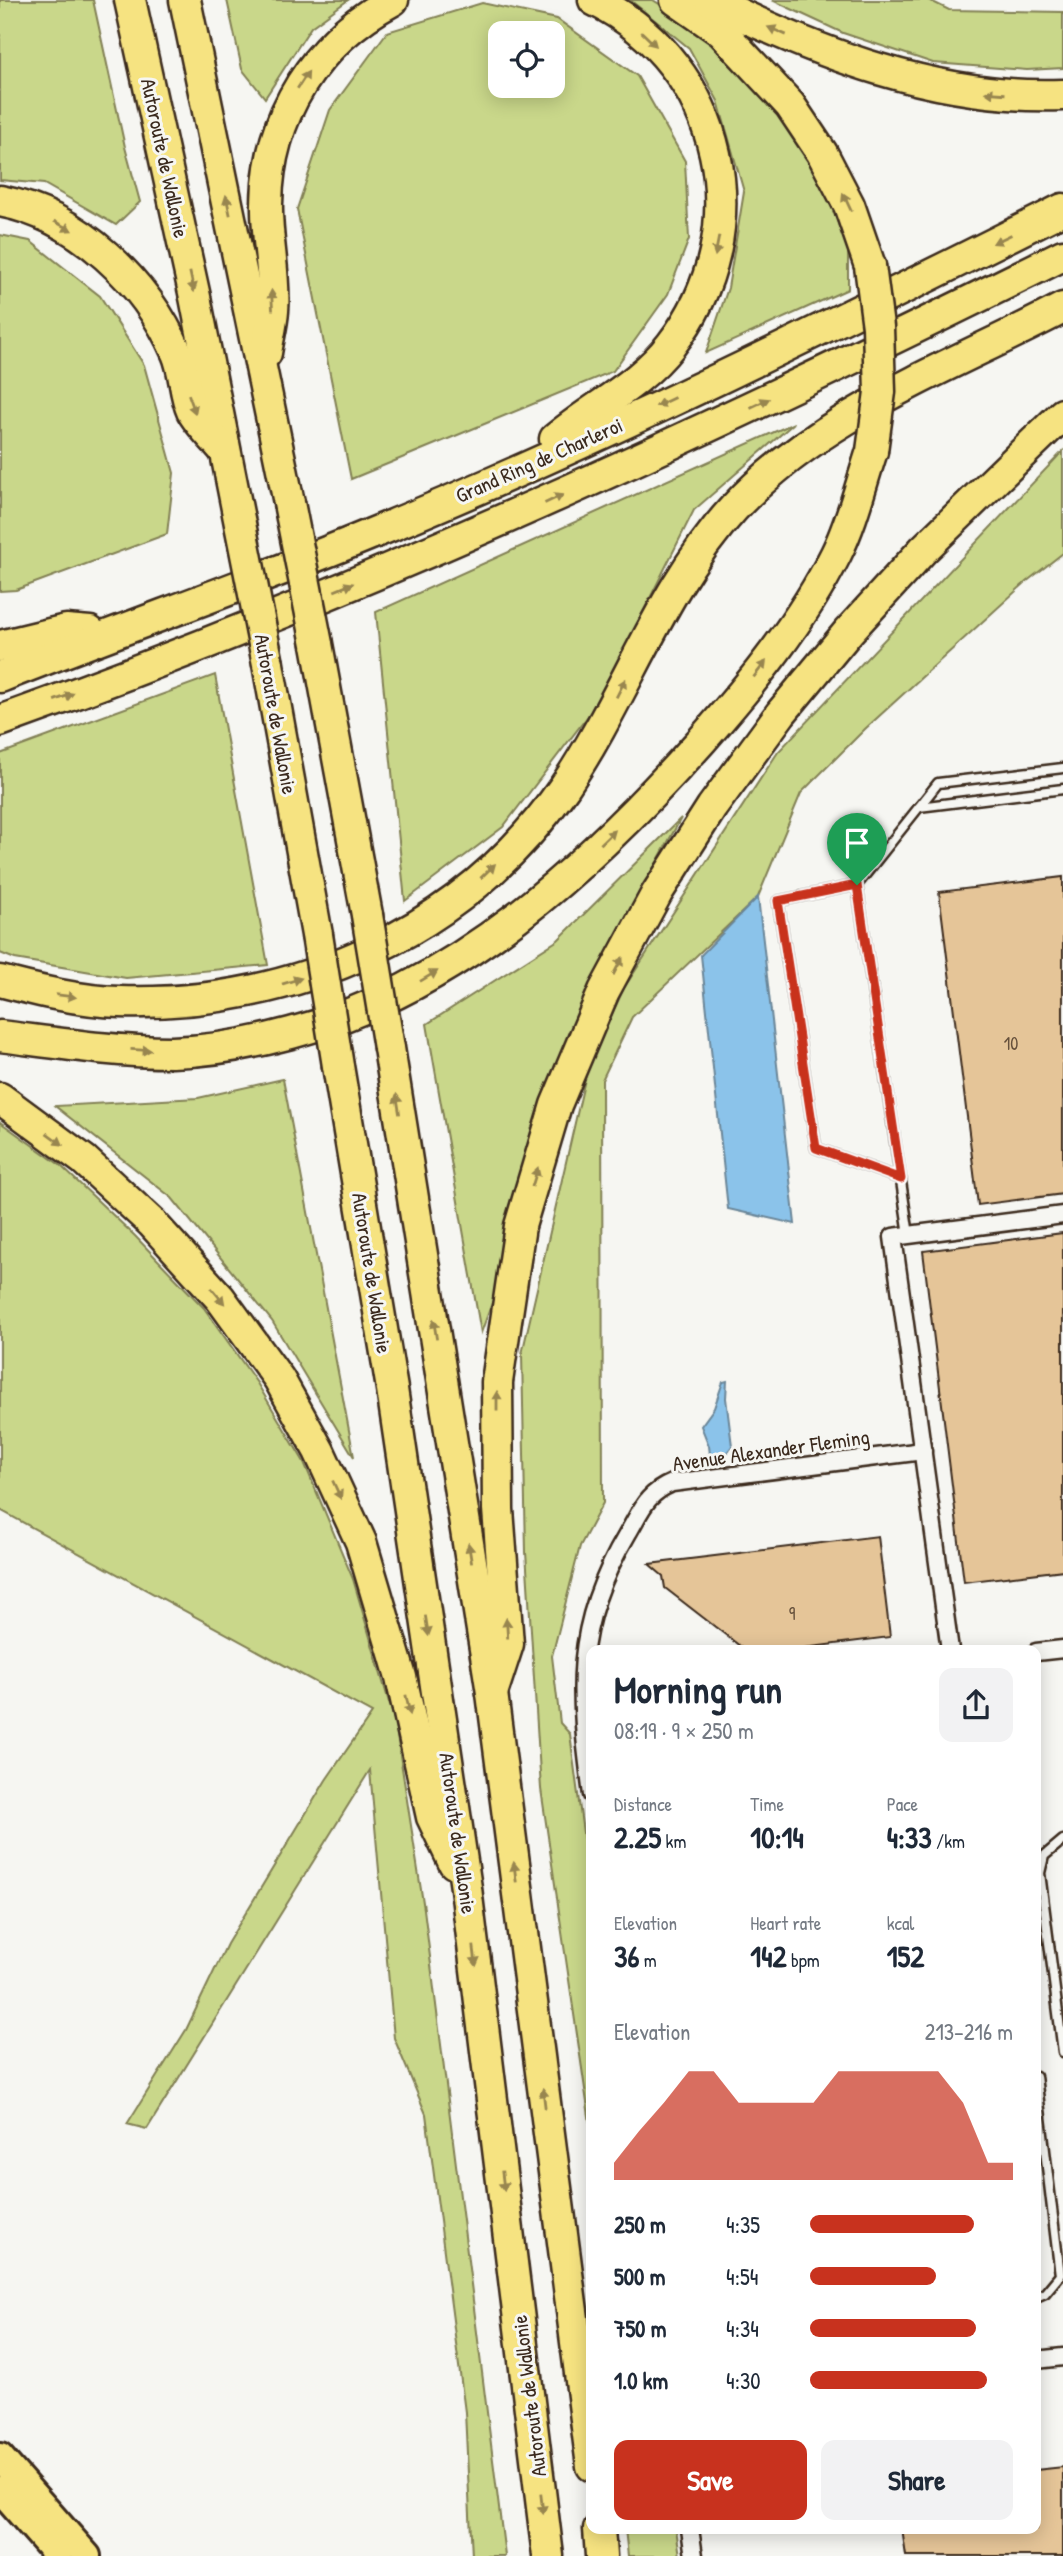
<!DOCTYPE html>
<meta charset="utf-8">
<style>
:root{--surface:#fff;--page:#f2f2f3;--text:#1f2937;--muted:#747a83;--accent:#c8321e}
body{margin:0;font-family:"Patrick Hand",sans-serif;background:var(--page);color:var(--text);height:100vh;display:flex;flex-direction:column;font-size:26px;white-space:nowrap}
*{box-sizing:border-box;margin:0}
p{font-size:23px;color:var(--muted)}
.icon{flex:none;width:38px;height:38px;fill:none;stroke:currentColor;stroke-width:2;stroke-linecap:round;stroke-linejoin:round}
.map{position:relative;flex:1;overflow:hidden}
.details{position:absolute;left:586px;top:1645px;width:455px;height:889px;display:flex;flex-direction:column;background:var(--surface);border-radius:14px;box-shadow:0 4px 18px #0003}
.details>*{flex:none}
.controls{position:absolute;left:488px;top:21px;display:grid;gap:14px}
.controls a{display:grid;place-items:center;width:77px;height:77px;border-radius:14px;background:var(--surface);box-shadow:0 4px 18px #0003;font-size:35px}
.pin{position:absolute;display:grid;place-items:center;width:60px;height:60px;color:#fff;margin:-72px -30px;border-radius:50% 50% 50% 0;rotate:-45deg;box-shadow:0 0 7px #0007}
.pin .icon{rotate:45deg}
.round{display:grid;place-items:center;flex:none;width:74px;height:74px;border-radius:14px;background:var(--page)}
.overview{display:flex;align-items:center;justify-content:space-between;height:119px;padding:0 28px}
h1{font-size:38px;font-weight:800;line-height:52px}
.stats{display:grid;grid-template-columns:repeat(3,1fr);gap:10px;height:119px;padding:7px 28px}
.stats div{display:grid;align-content:center}
.stats b{font-size:30px;font-weight:800}
.stats small{font-size:19px;font-weight:400}
.stats p{font-size:19px}
.chart{height:196px;padding:14px 28px}
.chart p{display:flex;justify-content:space-between}
.chart svg{width:100%;height:126px;margin-top:7px;fill:var(--accent);opacity:.7}
.button{display:flex;gap:14px;margin-top:auto;padding:14px 28px}
.button a{flex:1;height:80px;border-radius:14px;background:var(--accent);color:#fff;font-size:28px;font-weight:800;line-height:80px;text-align:center}
.button a+a{background:var(--page);color:var(--text)}
ul{padding:0 28px;list-style:none;font-size:23px}
li{display:grid;grid-template-columns:112px 84px 1fr;align-items:center;height:52px}
li i{height:18px;border-radius:9px;background:var(--accent)}
.map>svg:first-child{display:block}
.green{fill:#c9d78a;stroke:#828054;stroke-width:2;fill-rule:evenodd}
.water{fill:#8bc3ea;stroke:#6b8698;stroke-width:2}
.building{fill:#e5c598;stroke:#3b2a1e;stroke-width:2}
.lines{fill:none;stroke-linecap:round;stroke-linejoin:round}
.service-casing{stroke:#3b2a1e;stroke-width:13}
.minor-casing{stroke:#3b2a1e;stroke-width:21}
.primary-casing{stroke:#3b2a1e;stroke-width:32}
.motorway-casing{stroke:#3b2a1e;stroke-width:35}
.service{stroke:#f6f6f2;stroke-width:8}
.minor{stroke:#f6f6f2;stroke-width:16}
.primary{stroke:#f6e381;stroke-width:26}
.motorway{stroke:#f6e381;stroke-width:30}
.motorway-bridge-casing{stroke:#3b2a1e;stroke-width:35;stroke-linecap:butt}
.motorway-bridge{stroke:#f6e381;stroke-width:30}
.oneway{fill:#988650}
.route-casing{stroke:#fff;stroke-width:14}
.route{stroke:#c8321e;stroke-width:9}
.labels{text-anchor:middle;dominant-baseline:central;stroke-width:6;stroke-linejoin:round;paint-order:stroke}
.number-label{font-size:18px;fill:#66513c}
.street-label{font-size:21px;fill:#3b2a1e;stroke:#f6f6f2}
</style>
<div class="map">
<svg width="1063" height="2556" viewBox="0 0 1063 2556">
<rect width="100%" height="100%" fill="#f6f6f2"/>
<filter id="ink" filterUnits="userSpaceOnUse"><feTurbulence type="fractalNoise" baseFrequency=".0143" numOctaves="2"/><feDisplacementMap in="SourceGraphic" scale="14" xChannelSelector="R" yChannelSelector="G"/><feConvolveMatrix kernelMatrix="1 2 1 2 8 2 1 2 1" color-interpolation-filters="sRGB"/></filter>
<g filter="url(#ink)">
<!-- green -->
<g class="green">
<path d="M 0,0 L 93,0 L 125,147 L 140,202 L 116,225 L 44,184 L 0,180 Z"/>
<path d="M 227,0 L 348,0 L 311,27 L 265,98 L 242,69 Z"/>
<path d="M 630,0 L 653,0 L 708,35 L 787,118 L 827,195 L 848,250 L 848,289 L 706,353 L 728,288 L 744,192 L 718,101 L 689,48 Z"/>
<path d="M 772,0 L 929,0 L 949,10 L 1063,12 L 1063,68 L 1027,70 L 933,63 L 843,33 Z"/>
<path d="M 482,3 L 557,19 L 637,76 L 685,161 L 689,239 L 668,294 L 613,371 L 351,479 L 297,209 L 330,110 L 387,32 ZM 500,33 L 553,33 L 553,86 L 500,86 Z"/>
<path d="M 0,235 L 30,241 L 100,296 L 144,365 L 174,473 L 167,534 L 16,590 L 0,591 Z"/>
<path d="M 794,423 L 694,510 L 597,704 L 503,827 L 405,901 L 376,612 Z"/>
<path d="M 1063,451 L 1063,553 L 1026,582 L 865,729 L 801,793 L 758,897 L 632,1017 L 602,1080 L 603,1503 L 580,1546 L 552,1656 L 560,1723 L 570,1734 L 592,1901 L 591,2130 L 541,1789 L 526,1552 L 522,1354 L 588,1066 L 624,988 L 778,752 Z"/>
<path d="M 215,675 L 268,965 L 126,978 L 15,959 L 0,953 L 0,754 Z"/>
<path d="M 681,818 L 607,954 L 538,1125 L 501,1278 L 481,1333 L 427,1024 L 558,940 Z"/>
<path d="M 283,1079 L 354,1457 L 272,1321 L 172,1198 L 55,1106 L 198,1098 Z"/>
<path d="M 0,1122 L 60,1165 L 134,1235 L 204,1308 L 257,1383 L 304,1462 L 353,1579 L 395,1723 L 424,1909 L 505,2556 L 472,2556 L 465,2412 L 426,2114 L 394,2038 L 370,1770 L 147,2129 L 127,2124 L 186,2030 L 227,1944 L 326,1780 L 372,1713 L 0,1510 Z"/>
<path d="M 625,2529 L 676,2529 L 680,2556 L 628,2556 Z"/>
</g>
<!-- water -->
<g class="water">
<path d="M 758,897 L 795,1224 L 728,1209 L 701,955 Z"/>
<path d="M 727,1381 L 726,1398 L 732,1446 L 724,1456 L 710,1455 L 709,1446 L 701,1426 L 714,1408 L 723,1382 Z"/>
</g>
<!-- building -->
<g class="building">
<path d="M 1063,877 L 1063,1194 L 978,1205 L 939,892 Z"/>
<path d="M 1063,1233 L 1063,1570 L 964,1582 L 923,1251 Z"/>
<path d="M 878,1536 L 890,1637 L 788,1650 L 745,1650 L 665,1588 L 663,1576 L 649,1564 Z"/>
<path d="M 1063,2467 L 1063,2556 L 906,2556 L 902,2529 L 1036,2529 L 1036,2470 Z"/>
</g>
<g class="lines">
<!-- service casing -->
<g class="service-casing">
<g id="service">
<path d="M 919,807 L 938,783 L 1063,768"/>
<path d="M 857,885 L 778,901 L 816,1148 L 901,1179"/>
<path d="M 909,1235 L 857,885 L 919,807 L 1063,789"/>
<path d="M 1063,1840 L 1044,1856 L 1040,1873 L 1063,2052"/>
<path d="M 1036,2076 L 1060,2275 L 1045,2293 L 1036,2297"/>
</g>
</g>
<!-- minor casing -->
<g class="minor-casing">
<g id="minor">
<path d="M 950,1650 L 893,1237 L 1063,1215"/>
<path d="M 1036,1652 L 1063,1649"/>
<path d="M 592,1795 C 578,1690 572,1628 628,1533 C 642,1509 646,1494 672,1483 L 923,1451"/>
<path d="M 1036,2360 L 1063,2357"/>
<path d="M 690,2529 L 694,2556"/>
</g>
</g>
<!-- primary casing -->
<g class="primary-casing">
<g id="primary">
<path d="M 0,2457 L 87,2556"/>
<path d="M 0,2490 L 58,2556"/>
</g>
</g>
<!-- motorway casing -->
<g class="motorway-casing">
<g id="motorway">
<path d="M 130,0 L 195,297 L 240,524"/>
<path d="M 185,0 L 289,503"/>
<path d="M 676,0 L 722,32 L 790,105 L 822,153 L 849,205 L 870,266"/>
<path d="M 710,0 C 819,54 939,100 1063,95"/>
<path d="M 0,201 C 79,216 146,282 177,353 C 185,371 184,393 192,411 C 199,424 213,437 223,449"/>
<path d="M 266,353 C 268,339 272,325 273,311 C 276,277 266,238 267,204 C 268,115 316,41 393,0"/>
<path d="M 555,439 C 593,407 640,385 671,345 C 760,231 725,65 594,0"/>
<path d="M 317,644 L 367,915"/>
<path d="M 0,646 L 66,630 L 90,632"/>
<path d="M 268,664 L 317,935"/>
<path d="M 0,677 C 123,628 248,585 371,534 C 606,438 835,323 1063,209"/>
<path d="M 0,721 C 366,590 716,428 1063,255"/>
<path d="M 0,981 C 39,991 79,1001 120,1002 C 294,1007 465,932 565,786 C 626,696 660,589 734,508 C 822,413 951,367 1063,308"/>
<path d="M 0,1036 C 57,1043 114,1052 172,1052 C 210,1051 254,1043 291,1033 C 457,990 591,864 702,740 C 752,683 802,622 836,554 C 852,522 861,484 872,451"/>
<path d="M 389,1048 L 492,1693 L 592,2466"/>
<path d="M 338,1066 L 392,1389 L 466,1888 L 548,2556"/>
<path d="M 0,1098 L 84,1160 L 152,1223 L 220,1298 L 279,1379 L 319,1451 L 361,1542 L 401,1677 L 432,1817 L 454,1863"/>
<path d="M 492,1693 L 508,1644 L 498,1509 L 497,1382 L 520,1226 L 556,1105 L 604,991 L 657,893 L 712,807 L 781,713 L 849,631 L 923,550 L 1063,414"/>
<path d="M 599,2529 L 601,2556"/>
</g>
</g>
<!-- service -->
<use href="#service" class="service"/>
<!-- minor -->
<use href="#minor" class="minor"/>
<!-- primary -->
<use href="#primary" class="primary"/>
<!-- motorway -->
<use href="#motorway" class="motorway"/>
<!-- motorway-bridge casing -->
<g class="motorway-bridge-casing">
<g id="motorway-bridge">
<path d="M 870,266 L 878,327 L 880,392 L 872,451"/>
<path d="M 289,503 L 317,644"/>
<path d="M 240,524 L 268,664"/>
<path d="M 367,915 L 389,1048"/>
<path d="M 317,935 L 338,1066"/>
</g>
</g>
<!-- motorway-bridge -->
<use href="#motorway-bridge" class="motorway-bridge"/>
</g>
<!-- one-way arrows -->
<defs><path id="oneway-solid" d="M-6-.8H1V-3.2L6.5 0L1 3.2V.8H-6Z" transform="scale(1.75)"/></defs>
<g class="oneway">
<use href="#oneway-solid" transform="translate(777 31) rotate(-157)"/>
<use href="#oneway-solid" transform="translate(649 39) rotate(44)"/>
<use href="#oneway-solid" transform="translate(303 80) rotate(-57)"/>
<use href="#oneway-solid" transform="translate(995 93) rotate(-176)"/>
<use href="#oneway-solid" transform="translate(847 202) rotate(-115)"/>
<use href="#oneway-solid" transform="translate(228 205) rotate(-102)"/>
<use href="#oneway-solid" transform="translate(63 226) rotate(28)"/>
<use href="#oneway-solid" transform="translate(1002 239) rotate(154)"/>
<use href="#oneway-solid" transform="translate(717 246) rotate(101)"/>
<use href="#oneway-solid" transform="translate(192 282) rotate(78)"/>
<use href="#oneway-solid" transform="translate(272 300) rotate(-93)"/>
<use href="#oneway-solid" transform="translate(665 402) rotate(155)"/>
<use href="#oneway-solid" transform="translate(760 403) rotate(-25)"/>
<use href="#oneway-solid" transform="translate(192 404) rotate(70)"/>
<use href="#oneway-solid" transform="translate(554 499) rotate(-25)"/>
<use href="#oneway-solid" transform="translate(344 587) rotate(-22)"/>
<use href="#oneway-solid" transform="translate(760 669) rotate(-52)"/>
<use href="#oneway-solid" transform="translate(621 688) rotate(-63)"/>
<use href="#oneway-solid" transform="translate(64 697) rotate(-20)"/>
<use href="#oneway-solid" transform="translate(608 837) rotate(-44)"/>
<use href="#oneway-solid" transform="translate(488 871) rotate(-44)"/>
<use href="#oneway-solid" transform="translate(618 966) rotate(-62)"/>
<use href="#oneway-solid" transform="translate(429 976) rotate(-31)"/>
<use href="#oneway-solid" transform="translate(292 981) rotate(-17)"/>
<use href="#oneway-solid" transform="translate(66 996) rotate(7)"/>
<use href="#oneway-solid" transform="translate(141 1050) rotate(3)"/>
<use href="#oneway-solid" transform="translate(398 1104) rotate(-99)"/>
<use href="#oneway-solid" transform="translate(55 1139) rotate(36)"/>
<use href="#oneway-solid" transform="translate(535 1177) rotate(-73)"/>
<use href="#oneway-solid" transform="translate(218 1296) rotate(50)"/>
<use href="#oneway-solid" transform="translate(435 1329) rotate(-99)"/>
<use href="#oneway-solid" transform="translate(497 1401) rotate(-90)"/>
<use href="#oneway-solid" transform="translate(337 1490) rotate(65)"/>
<use href="#oneway-solid" transform="translate(470 1553) rotate(-99)"/>
<use href="#oneway-solid" transform="translate(427 1626) rotate(81)"/>
<use href="#oneway-solid" transform="translate(507 1628) rotate(-94)"/>
<use href="#oneway-solid" transform="translate(408 1705) rotate(78)"/>
<use href="#oneway-solid" transform="translate(515 1872) rotate(-97)"/>
<use href="#oneway-solid" transform="translate(475 1956) rotate(83)"/>
<use href="#oneway-solid" transform="translate(544 2098) rotate(-97)"/>
<use href="#oneway-solid" transform="translate(503 2181) rotate(83)"/>
<use href="#oneway-solid" transform="translate(542 2504) rotate(83)"/>
</g>
</g>
<g class="lines" filter="url(#ink)">
<!-- route casing -->
<g class="route-casing">
<path id="route" d="M 857,885 L 901,1179 L 816,1148 L 778,901 Z"/>
</g>
<!-- route -->
<use href="#route" class="route"/>
</g>
<g class="labels">
<!-- number labels -->
<g class="number-label">
<text x="1011" y="1043">10</text>
<text x="792" y="1613">9</text>
</g>
<!-- street labels -->
<g class="street-label">
<text transform="translate(165 158) rotate(78)">Autoroute de Wallonie</text>
<text transform="translate(539 460) rotate(-24)">Grand Ring de Charleroi</text>
<text transform="translate(276 714) rotate(80)">Autoroute de Wallonie</text>
<text transform="translate(372 1273) rotate(81)">Autoroute de Wallonie</text>
<text transform="translate(771 1450) rotate(-8)">Avenue Alexander Fleming</text>
<text transform="translate(458 1833) rotate(82)">Autoroute de Wallonie</text>
<text transform="translate(529 2396) rotate(-97)">Autoroute de Wallonie</text>
</g>
</g>
</svg>
<div class="controls">
<a><svg class="icon" aria-label="locate" viewBox="0 0 24 24"><circle cx="12" cy="12" r="6"/><path d="M12 2v4M12 18v4M2 12h4M18 12h4"/></svg></a>
</div>
<div class="pin" style="left:857px;top:885px;background:#1e9e55"><svg class="icon" aria-label="arrive" viewBox="0 0 24 24"><path d="M6 21V4h12l-3 4 3 4H6"/></svg></div>
<section class="details">
<div class="overview"><div><h1>Morning run</h1><p>08:19 · 9 × 250 m</p></div><a class="round"><svg class="icon" aria-label="share" viewBox="0 0 24 24"><path d="M12 15V3M7 8l5-5 5 5M5 13v7h14v-7"/></svg></a></div>
<div class="stats">
<div><p>Distance</p><b>2.25<small> km</small></b></div>
<div><p>Time</p><b>10:14</b></div>
<div><p>Pace</p><b>4:33<small> /km</small></b></div>
</div>
<div class="stats">
<div><p>Elevation</p><b>36<small> m</small></b></div>
<div><p>Heart rate</p><b>142<small> bpm</small></b></div>
<div><p>kcal</p><b>152</b></div>
</div>
<div class="chart"><p><span>Elevation</span>213–216 m</p>
<svg viewBox="0 0 160 44" preserveAspectRatio="none"><path d="M0 44V38L10 27L20 17L30 6L40 6L50 17L60 17L70 17L80 17L90 6L100 6L110 6L120 6L130 6L140 17L150 38L160 38V44z"/></svg>
</div>
<ul>
<li><b>250 m</b>4:35<i style="width:81%"></i></li>
<li><b>500 m</b>4:54<i style="width:62%"></i></li>
<li><b>750 m</b>4:34<i style="width:82%"></i></li>
<li><b>1.0 km</b>4:30<i style="width:87%"></i></li>
</ul>
<div class="button"><a>Save</a><a>Share</a></div>
</section>
</div>
